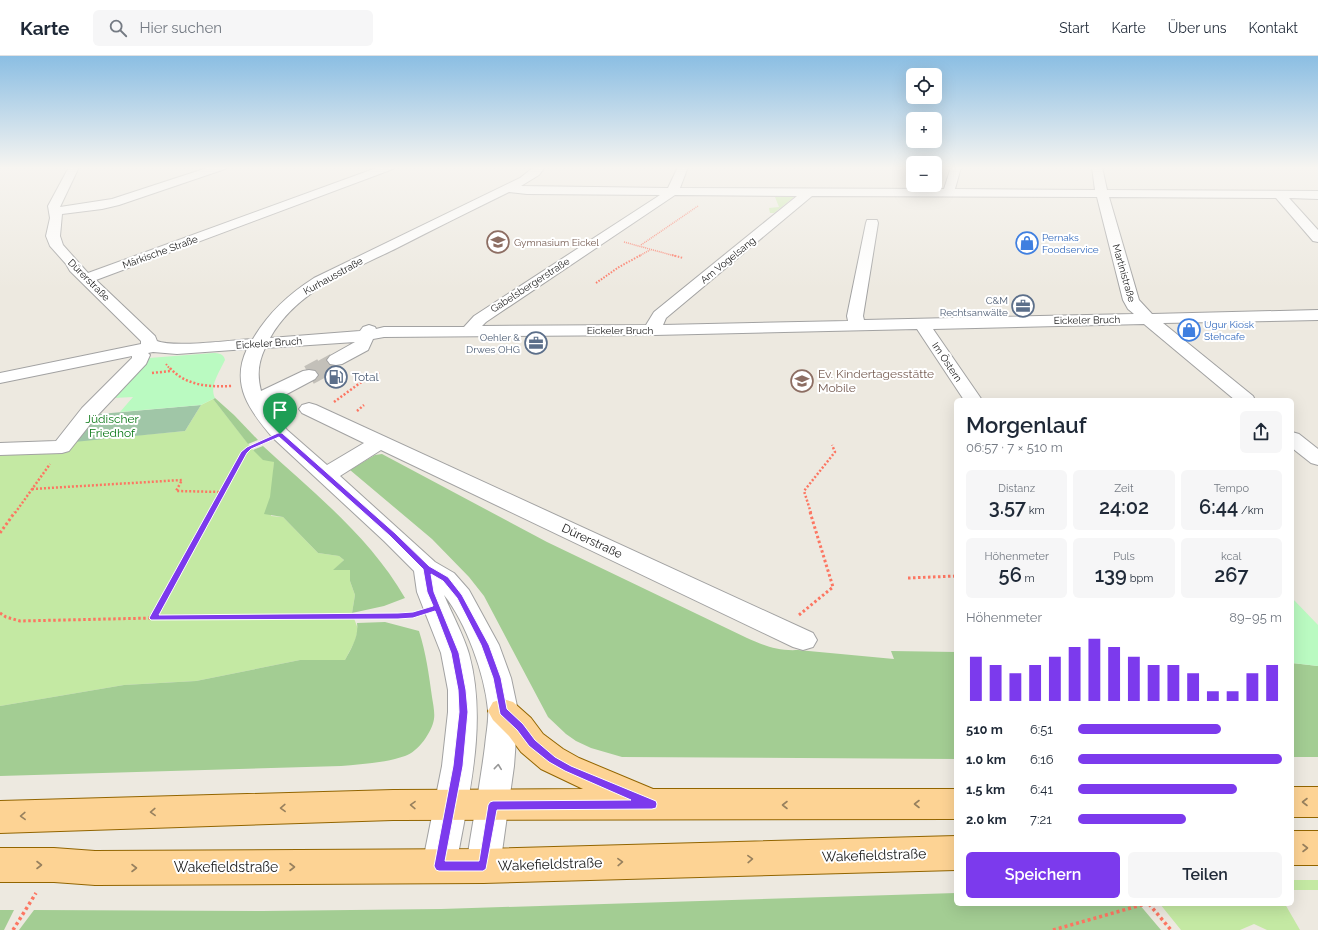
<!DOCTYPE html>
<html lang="de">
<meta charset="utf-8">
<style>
:root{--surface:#fff;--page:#f6f6f7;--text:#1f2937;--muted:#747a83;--line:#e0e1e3;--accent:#7c3aed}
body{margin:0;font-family:Raleway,sans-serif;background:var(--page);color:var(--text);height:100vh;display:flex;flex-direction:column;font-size:15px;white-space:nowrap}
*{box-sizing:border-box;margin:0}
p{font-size:13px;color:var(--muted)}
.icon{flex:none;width:22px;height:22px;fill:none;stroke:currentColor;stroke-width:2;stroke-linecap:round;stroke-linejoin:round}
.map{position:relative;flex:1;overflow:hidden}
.panel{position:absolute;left:954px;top:342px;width:340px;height:508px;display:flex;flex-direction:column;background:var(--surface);border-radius:6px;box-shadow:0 4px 16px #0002}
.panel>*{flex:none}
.fabs{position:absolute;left:906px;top:12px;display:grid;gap:8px}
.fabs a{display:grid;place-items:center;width:36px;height:36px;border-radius:6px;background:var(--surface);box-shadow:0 4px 16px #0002;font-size:20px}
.pin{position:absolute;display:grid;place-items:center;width:34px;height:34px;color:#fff;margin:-41px -17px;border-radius:50% 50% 50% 0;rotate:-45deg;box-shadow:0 0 4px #0007}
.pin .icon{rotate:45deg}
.round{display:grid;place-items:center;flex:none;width:42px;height:42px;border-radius:6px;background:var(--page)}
.summary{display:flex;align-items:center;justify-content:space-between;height:68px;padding:0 12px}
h1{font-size:22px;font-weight:600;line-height:30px}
.metrics{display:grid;grid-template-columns:repeat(3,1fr);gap:6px;height:68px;padding:4px 12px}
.metrics div{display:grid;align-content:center;border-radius:6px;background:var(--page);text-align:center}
.metrics b{font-size:20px;font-weight:600}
.metrics small{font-size:11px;font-weight:400}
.metrics p{font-size:11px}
.chart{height:112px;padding:8px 12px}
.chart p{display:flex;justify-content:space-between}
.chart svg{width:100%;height:72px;margin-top:4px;stroke:var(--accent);stroke-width:6}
.button{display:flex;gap:8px;margin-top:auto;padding:8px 12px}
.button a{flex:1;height:46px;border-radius:6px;background:var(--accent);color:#fff;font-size:16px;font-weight:600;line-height:46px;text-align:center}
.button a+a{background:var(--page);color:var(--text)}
ul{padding:0 12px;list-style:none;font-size:13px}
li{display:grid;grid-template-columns:64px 48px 1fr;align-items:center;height:30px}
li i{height:10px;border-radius:5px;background:var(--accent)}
header{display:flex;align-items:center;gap:24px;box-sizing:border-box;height:56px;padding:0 20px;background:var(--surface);border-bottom:1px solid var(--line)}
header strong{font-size:19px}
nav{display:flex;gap:22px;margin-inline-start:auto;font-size:14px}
.search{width:280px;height:36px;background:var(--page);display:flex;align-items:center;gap:10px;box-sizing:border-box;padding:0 14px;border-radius:6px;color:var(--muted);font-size:15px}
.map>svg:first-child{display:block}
.grass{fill:#c4e9a3}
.forest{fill:#a3cd93}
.cemetery{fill:#a0c6a7}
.park{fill:#bafac1}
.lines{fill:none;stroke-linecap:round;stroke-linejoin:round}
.minor-tunnel-far1{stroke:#c3c0b9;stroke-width:16;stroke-dasharray:16 8;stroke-linecap:butt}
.minor-tunnel{stroke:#c3c0b9;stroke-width:20;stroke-dasharray:20 10;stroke-linecap:butt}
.minor-casing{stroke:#a2a2a2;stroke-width:2}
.major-casing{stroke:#926500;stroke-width:2}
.path-far4{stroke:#fc7662;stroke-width:1.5;stroke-dasharray:1 1;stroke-linecap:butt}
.path-far3{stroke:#fc7662;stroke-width:2;stroke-dasharray:1.5 1.5;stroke-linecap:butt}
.path-far2{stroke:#fc7662;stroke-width:2.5;stroke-dasharray:2 2;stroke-linecap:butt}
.path-far1{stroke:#fc7662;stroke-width:3;stroke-dasharray:2.5 2.5;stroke-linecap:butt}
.path{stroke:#fc7662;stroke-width:3.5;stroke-dasharray:3 3;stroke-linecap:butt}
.minor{fill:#fff;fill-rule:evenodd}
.major{fill:#fdd394;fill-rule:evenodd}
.oneway{stroke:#989898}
.oneway2{stroke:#97805e}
.route{fill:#7c3aed;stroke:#fff;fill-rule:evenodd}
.labels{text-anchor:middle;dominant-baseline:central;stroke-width:4;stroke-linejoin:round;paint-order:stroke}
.far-shop-label{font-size:10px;fill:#366cbe;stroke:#fff;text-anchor:start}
.far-education-label{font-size:10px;fill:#785e54;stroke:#fff;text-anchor:start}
.far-street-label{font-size:10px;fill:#1b1b1b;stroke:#fff}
.far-service-label{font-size:10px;fill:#4e5e75;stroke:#fff;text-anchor:end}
.education-label{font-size:12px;fill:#785e54;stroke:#fff;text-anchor:start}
.service-label{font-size:12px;fill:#4e5e75;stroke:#fff;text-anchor:start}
.park-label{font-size:12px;fill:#097815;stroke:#fff}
.street-label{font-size:12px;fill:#1b1b1b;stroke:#fff}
.near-street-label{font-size:14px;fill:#1b1b1b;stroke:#fff}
</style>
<header>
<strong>Karte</strong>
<div class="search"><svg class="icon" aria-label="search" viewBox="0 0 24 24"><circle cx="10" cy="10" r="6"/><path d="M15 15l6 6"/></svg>Hier suchen</div>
<nav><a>Start</a><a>Karte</a><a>Über uns</a><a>Kontakt</a></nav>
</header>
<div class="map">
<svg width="1318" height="874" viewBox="0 0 1318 874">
<rect width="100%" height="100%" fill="#ede9e0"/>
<!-- grass -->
<g class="grass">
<path d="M 775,141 L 794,141 L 774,157 L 770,157 L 769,152 L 779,151 Z"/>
<path d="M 213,343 L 253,394 L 274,406 L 271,460 L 283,461 L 318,497 L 339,500 L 344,504 L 334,514 L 350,514 L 350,525 L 355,539 L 352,557 L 358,573 L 355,585 L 345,604 L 300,604 L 196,625 L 124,629 L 0,650 L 0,399 L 52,387 L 185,375 L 201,349 Z"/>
<rect x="1292" y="824" width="26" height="10"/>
<path d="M 1160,848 L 1285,848 L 1300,874 L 1267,874 L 1254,868 L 1240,874 L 1181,874 Z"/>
</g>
<!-- forest -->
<g class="forest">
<path d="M 215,342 L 234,359 L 258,384 L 248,388 L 213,343 Z"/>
<path d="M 263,390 C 314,437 370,481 405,542 L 384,550 L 352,557 L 355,539 L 350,525 L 350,514 L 333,514 L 344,504 L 339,500 L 318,497 L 283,461 L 264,458 L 270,441 L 274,406 L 263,404 L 253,394 Z"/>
<path d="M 382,398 L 547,486 L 747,582 C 765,590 777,595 798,594 L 894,603 L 891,595 L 956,596 L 956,703 L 622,701 L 591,692 L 576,685 L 566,678 L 548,661 L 484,540 L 469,521 L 432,483 L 350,414 L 375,399 Z"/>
<path d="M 385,566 L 419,575 C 426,597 429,619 432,641 C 433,648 435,656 434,663 C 432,676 418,696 405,700 C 385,707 362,708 341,710 L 0,720 L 0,650 L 124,629 L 196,625 L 300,604 L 345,604 C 351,593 359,580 357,567 Z"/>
<path d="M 1292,607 L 1318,610 L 1318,701 L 1292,701 Z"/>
<path d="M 956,837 L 956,848 L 1139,848 L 1161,874 L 19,874 L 34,854 L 262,855 L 441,853 Z"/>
<path d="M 0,854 L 14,854 L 4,874 L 0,874 Z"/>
</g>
<!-- cemetery -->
<path class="cemetery" d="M 201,349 L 185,375 L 74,386 L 100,358 Z"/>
<!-- park -->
<g class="park">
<path d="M 213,297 C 219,297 224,298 225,304 C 220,315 209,330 215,342 L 201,349 L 120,356 L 133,341 L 114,342 L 149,302 Z"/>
<path d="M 1292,542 L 1318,569 L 1318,610 L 1292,607 Z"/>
</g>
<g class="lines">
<!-- minor-tunnel-far1 -->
<path class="minor-tunnel-far1" d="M 320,313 L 336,304"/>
<!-- minor-tunnel -->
<path class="minor-tunnel" d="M 309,319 L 322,312"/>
<!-- minor casing -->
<g class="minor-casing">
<g id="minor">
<path d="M 69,111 L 79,111 L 60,151 L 112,143 L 210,111 L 226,111 L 225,113 L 119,149 L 102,153 L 62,158 L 60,180 L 63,189 L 88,217 L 379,111 L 394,111 L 393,113 L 96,224 L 155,280 L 157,285 C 174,292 232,284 253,283 C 268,257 289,238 314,222 L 520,122 L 534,111 L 545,111 L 539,119 L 521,130 L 668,132 L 678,111 L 688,111 L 680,132 L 944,133 L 951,111 L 961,111 L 955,133 L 1095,134 L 1092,111 L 1102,111 L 1107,134 L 1318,135 L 1318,143 L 1289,142 L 1318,174 L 1318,186 L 1313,185 L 1276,142 L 1109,141 L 1139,244 L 1152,258 L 1318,254 L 1318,264 L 1163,267 L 1253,340 L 1255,344 L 1235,344 L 1144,268 L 933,273 L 982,344 L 964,344 L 917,273 L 654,279 L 384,281 L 373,283 L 368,294 L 342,308 L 336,309 L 330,308 L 327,304 L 330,300 L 355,286 L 265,292 C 258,307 257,319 261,335 L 303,315 L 309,314 L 315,315 L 318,319 L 315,323 L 285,339 L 266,346 L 287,374 L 327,409 L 364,387 L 302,357 L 299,353 L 302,349 L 309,347 L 316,349 L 813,577 L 817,584 L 813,591 L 803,594 L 793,591 L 381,394 L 340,420 L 435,506 L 454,517 L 469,534 L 499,589 L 511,622 L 518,655 L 514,710 L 500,810 L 495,822 L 483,827 L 471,822 L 466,810 C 472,770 480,730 485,690 C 486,678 489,665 488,654 C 485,619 466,566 444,539 C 452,558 463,578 469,598 C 488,668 468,741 456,810 L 451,822 L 439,827 L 427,822 L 422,810 L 442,710 L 448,656 L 448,634 L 441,597 L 417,536 L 414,515 L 384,485 L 273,382 C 250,355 230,329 247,293 L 177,298 L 153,296 L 148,297 L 150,299 L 146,308 L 96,361 L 69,395 L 62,397 L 0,399 L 0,387 L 56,385 L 82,352 L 132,302 L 132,300 L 0,327 L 0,317 L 141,288 L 141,285 L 70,215 L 66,208 L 50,190 L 46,180 L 50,162 L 48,150 ZM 509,136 L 527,138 L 660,139 L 474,260 L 464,271 L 384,271 L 376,273 L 375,271 L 369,269 L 363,271 L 360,275 L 270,282 C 297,234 351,215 397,192 C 434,173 472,154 509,136 ZM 675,139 L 797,140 L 654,256 L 646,269 L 482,270 L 486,266 ZM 812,140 L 1097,141 L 1123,244 L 1128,253 L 1134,258 L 864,264 L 863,260 L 878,167 L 877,164 L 867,164 L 866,167 L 847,260 L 848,265 L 663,269 L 666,262 Z"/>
<path d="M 1292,376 L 1299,378 L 1318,393 L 1318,409 L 1311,407 L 1292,392 Z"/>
</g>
</g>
<!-- major casing -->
<g class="major-casing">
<g id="major">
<path d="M 503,643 L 513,646 L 531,662 L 543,678 L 563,693 L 579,702 L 653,733 L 956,733 L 956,763 L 393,764 L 0,777 L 0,745 L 393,734 L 583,733 L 541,713 L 521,696 L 509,680 L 493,664 L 488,655 L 493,646 Z"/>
<rect x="1292" y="731" width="26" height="30"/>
<rect x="1292" y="775" width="26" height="34"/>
<path d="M 956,780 L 956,814 L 483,827 L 95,829 L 54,826 L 0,826 L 0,792 L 54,792 L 95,795 L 483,793 Z"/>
</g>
</g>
<!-- path-far4 -->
<g class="path-far4">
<path d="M 624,186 L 675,200"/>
<path d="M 641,189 L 698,150"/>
<path d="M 639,200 L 650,194"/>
</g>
<!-- path-far3 -->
<g class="path-far3">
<path d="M 672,199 L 683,202"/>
<path d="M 596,227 L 619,211 L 641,199"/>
<path d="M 166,308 L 170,313"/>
</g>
<!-- path-far2 -->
<g class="path-far2">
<path d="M 170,312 C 186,330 209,331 232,330"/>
<path d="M 152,317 L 171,315"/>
<path d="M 334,346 L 360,327 L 380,316"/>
<path d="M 357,355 L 364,349"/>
<path d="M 32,433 L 182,424 L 176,435 L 222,436"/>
<path d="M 15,457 L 50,408"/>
<path d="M 211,457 L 244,396 L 249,392 L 262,387"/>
<path d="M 811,457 L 804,435 L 835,396 L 832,389"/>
</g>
<!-- path-far1 -->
<g class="path-far1">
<path d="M 0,477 L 15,456"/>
<path d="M 908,522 L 956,520"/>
<path d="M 0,557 L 6,561 L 20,565 L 153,562 L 398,560 L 415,558"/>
<path d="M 799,559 L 833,531 L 810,456"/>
<path d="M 154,561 L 211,456"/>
</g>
<!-- path -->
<g class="path">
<path d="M 1149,848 L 1171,874"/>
<path d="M 13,874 L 36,837"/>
<path d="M 1053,874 L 1145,848"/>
</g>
<!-- minor -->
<use href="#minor" class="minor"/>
<!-- major -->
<use href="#major" class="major"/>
</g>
<!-- one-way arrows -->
<defs><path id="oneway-chevron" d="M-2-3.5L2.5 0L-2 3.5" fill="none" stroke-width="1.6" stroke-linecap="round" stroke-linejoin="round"/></defs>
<use class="oneway" href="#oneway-chevron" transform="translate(498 711) rotate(-84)"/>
<g class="oneway2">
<use href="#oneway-chevron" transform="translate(1305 746) rotate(180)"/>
<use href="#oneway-chevron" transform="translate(917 748) rotate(180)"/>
<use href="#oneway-chevron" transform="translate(413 749) rotate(-179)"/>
<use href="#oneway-chevron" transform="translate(785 749) rotate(-180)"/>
<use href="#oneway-chevron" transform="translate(283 752) rotate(178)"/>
<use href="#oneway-chevron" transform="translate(153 756) rotate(178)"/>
<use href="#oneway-chevron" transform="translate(23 760) rotate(178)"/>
<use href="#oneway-chevron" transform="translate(1305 792)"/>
<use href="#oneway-chevron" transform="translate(750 803) rotate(-2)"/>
<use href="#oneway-chevron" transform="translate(620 806) rotate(-2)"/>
<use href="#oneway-chevron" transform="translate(39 809)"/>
<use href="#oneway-chevron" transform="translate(292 811)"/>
<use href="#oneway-chevron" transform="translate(134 812)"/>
</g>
<!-- sky -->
<linearGradient id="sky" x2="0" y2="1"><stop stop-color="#8bbee3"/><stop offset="0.48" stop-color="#f7f5f1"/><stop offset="1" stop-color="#f7f5f1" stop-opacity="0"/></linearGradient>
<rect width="1318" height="233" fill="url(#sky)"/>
<!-- route -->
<path class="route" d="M 278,377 L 282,377 L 395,477 L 429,510 L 448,521 L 462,539 L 489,589 L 501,622 L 507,653 L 523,668 L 535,684 L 555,701 L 571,710 L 656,745 L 657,748 L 656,752 L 652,753 L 497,754 L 486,813 L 483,815 L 439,815 L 436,814 L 434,810 L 453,710 L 459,656 L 458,634 L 451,597 L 435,555 L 413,562 L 398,563 L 151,564 L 149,562 L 241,396 L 247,391 ZM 279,381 L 390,480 L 423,513 L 427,536 L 433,550 L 413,556 L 398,557 L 159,559 L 247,397 L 251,393 ZM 431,518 L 443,525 L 457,542 L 481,589 L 493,622 L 500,658 L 517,674 L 529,690 L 549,706 L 565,715 L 631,744 L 493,745 L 490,746 L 488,749 L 479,805 L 445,805 L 463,710 L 468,656 L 466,634 L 459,597 L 434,536 Z"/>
<!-- icons -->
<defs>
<g id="school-ring" transform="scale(1.15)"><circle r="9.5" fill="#fff" stroke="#8d6e63" stroke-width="1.5"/><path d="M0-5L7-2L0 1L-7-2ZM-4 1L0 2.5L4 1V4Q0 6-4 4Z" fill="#8d6e63"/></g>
<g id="shop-ring" transform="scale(1.15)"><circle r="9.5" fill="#fff" stroke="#3f7fe0" stroke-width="1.5"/><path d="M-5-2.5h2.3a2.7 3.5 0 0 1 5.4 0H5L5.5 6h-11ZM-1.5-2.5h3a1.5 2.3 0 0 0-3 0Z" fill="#3f7fe0"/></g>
<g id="office-ring" transform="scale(1.15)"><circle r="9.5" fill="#fff" stroke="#5c6f8a" stroke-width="1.5"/><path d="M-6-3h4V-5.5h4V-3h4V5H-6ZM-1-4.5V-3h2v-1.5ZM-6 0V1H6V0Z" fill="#5c6f8a"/></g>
<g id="fuel-ring" transform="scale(1.15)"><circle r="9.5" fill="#fff" stroke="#5c6f8a" stroke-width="1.5"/><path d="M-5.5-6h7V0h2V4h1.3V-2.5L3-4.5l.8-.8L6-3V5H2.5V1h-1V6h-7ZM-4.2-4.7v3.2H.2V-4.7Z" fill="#5c6f8a"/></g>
</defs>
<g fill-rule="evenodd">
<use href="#school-ring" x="498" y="186"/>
<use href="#shop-ring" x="1027" y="187"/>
<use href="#office-ring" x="1023" y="250"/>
<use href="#shop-ring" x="1189" y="274"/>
<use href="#office-ring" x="536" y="287"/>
<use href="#fuel-ring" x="336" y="321"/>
<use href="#school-ring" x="802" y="325"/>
</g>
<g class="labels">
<!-- far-shop labels -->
<g class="far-shop-label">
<text x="1042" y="181">Pernaks<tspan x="1042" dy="12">Foodservice</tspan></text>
<text x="1204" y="268">Ugur Kiosk<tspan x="1204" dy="12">Stehcafe</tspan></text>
</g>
<!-- far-education labels -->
<g class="far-education-label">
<text x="514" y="186">Gymnasium Eickel</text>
</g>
<!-- far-street labels -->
<g class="far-street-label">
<text transform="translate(160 196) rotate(-20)">Märkische Straße</text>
<text transform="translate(728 204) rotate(-39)">Am Vogelsang</text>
<text transform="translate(1124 217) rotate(74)">Martinistraße</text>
<text transform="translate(333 220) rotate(-29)">Kurhausstraße</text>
<text transform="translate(89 224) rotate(45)">Dürerstraße</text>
<text transform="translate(530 229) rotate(-33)">Gabelsbergerstraße</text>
<text transform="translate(1087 264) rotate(-1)">Eickeler Bruch</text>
<text x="620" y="274">Eickeler Bruch</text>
<text transform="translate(269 287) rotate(-4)">Eickeler Bruch</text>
<text transform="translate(947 306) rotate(56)">Im Östern</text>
</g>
<!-- far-service labels -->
<g class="far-service-label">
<text x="1008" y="244">C&amp;M<tspan x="1008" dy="12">Rechtsanwälte</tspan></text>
<text x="520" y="281">Oehler &amp;<tspan x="520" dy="12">Drwes OHG</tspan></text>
</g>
<!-- education labels -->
<g class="education-label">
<text x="818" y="318">Ev. Kindertagesstätte<tspan x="818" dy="14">Mobile</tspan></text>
</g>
<!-- service labels -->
<g class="service-label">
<text x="352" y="321">Total</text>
</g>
<!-- park labels -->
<g class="park-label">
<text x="112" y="363">Jüdischer<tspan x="112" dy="14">Friedhof</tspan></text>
</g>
<!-- street labels -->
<g class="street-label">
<text transform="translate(592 485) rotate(25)">Dürerstraße</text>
</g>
<!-- near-street labels -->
<g class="near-street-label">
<text transform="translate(874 799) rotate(-2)">Wakefieldstraße</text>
<text transform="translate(550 808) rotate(-2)">Wakefieldstraße</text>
<text x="226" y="811">Wakefieldstraße</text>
</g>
</g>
</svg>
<div class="fabs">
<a><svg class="icon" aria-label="locate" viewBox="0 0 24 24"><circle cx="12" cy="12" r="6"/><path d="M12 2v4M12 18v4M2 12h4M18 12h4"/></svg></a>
<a>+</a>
<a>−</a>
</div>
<div class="pin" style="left:280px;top:378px;background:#1e9e55"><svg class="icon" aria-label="arrive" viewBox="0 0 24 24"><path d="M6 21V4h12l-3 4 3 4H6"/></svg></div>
<section class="panel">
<div class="summary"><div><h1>Morgenlauf</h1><p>06:57 · 7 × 510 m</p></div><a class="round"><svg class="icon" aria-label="share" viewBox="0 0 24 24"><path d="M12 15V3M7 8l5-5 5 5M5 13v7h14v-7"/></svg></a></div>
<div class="metrics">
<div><p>Distanz</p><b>3.57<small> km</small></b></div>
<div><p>Zeit</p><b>24:02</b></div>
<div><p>Tempo</p><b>6:44<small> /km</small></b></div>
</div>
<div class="metrics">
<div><p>Höhenmeter</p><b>56<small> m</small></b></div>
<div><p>Puls</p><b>139<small> bpm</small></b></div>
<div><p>kcal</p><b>267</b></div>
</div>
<div class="chart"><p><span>Höhenmeter</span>89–95 m</p>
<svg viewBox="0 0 160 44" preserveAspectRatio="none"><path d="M5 44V17M15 44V22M25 44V27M35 44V22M45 44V17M55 44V11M65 44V6M75 44V11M85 44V17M95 44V22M105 44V22M115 44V27M125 44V38M135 44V38M145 44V27M155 44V22"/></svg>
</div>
<ul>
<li><b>510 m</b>6:51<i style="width:70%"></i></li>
<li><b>1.0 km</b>6:16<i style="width:100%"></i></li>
<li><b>1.5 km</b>6:41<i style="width:78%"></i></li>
<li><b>2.0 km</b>7:21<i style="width:53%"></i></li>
</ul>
<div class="button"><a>Speichern</a><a>Teilen</a></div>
</section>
</div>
